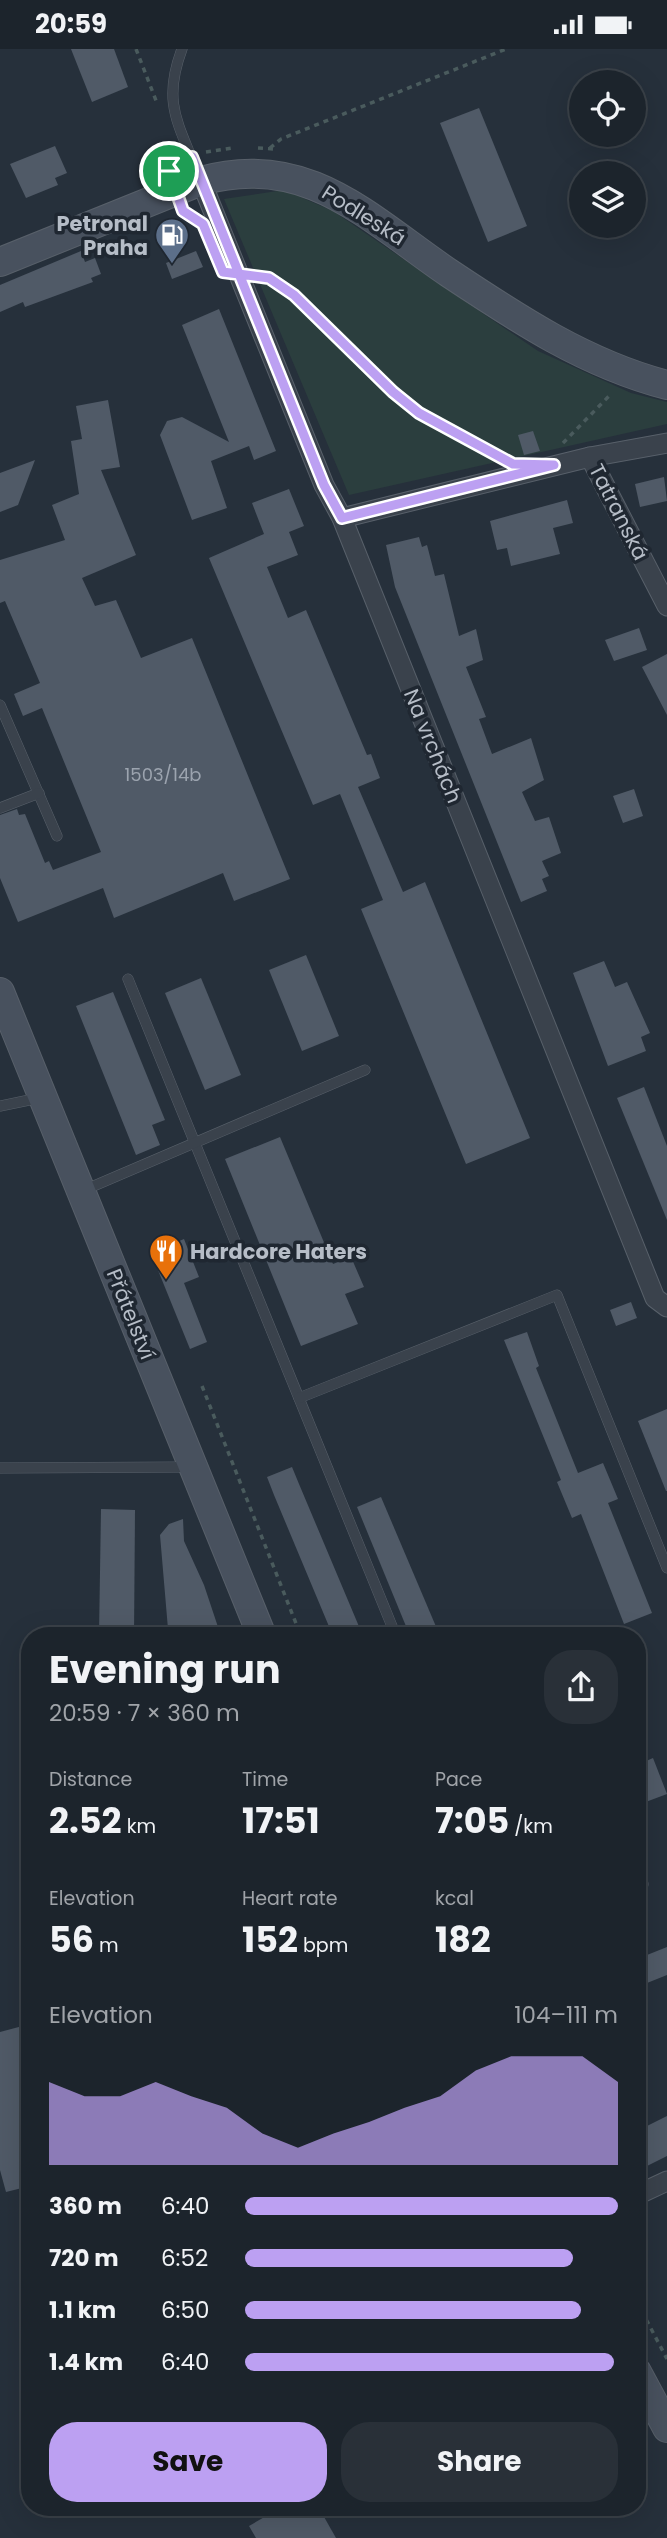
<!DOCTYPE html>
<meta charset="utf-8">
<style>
:root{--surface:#1c242c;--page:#293038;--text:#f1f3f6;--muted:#a0a4a9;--line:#3a4148;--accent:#bca0f2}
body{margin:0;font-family:Poppins,sans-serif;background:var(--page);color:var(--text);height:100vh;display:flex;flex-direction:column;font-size:26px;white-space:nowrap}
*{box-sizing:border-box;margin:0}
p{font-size:23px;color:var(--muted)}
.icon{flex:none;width:38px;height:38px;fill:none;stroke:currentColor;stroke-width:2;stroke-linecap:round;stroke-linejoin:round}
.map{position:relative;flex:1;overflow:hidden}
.drawer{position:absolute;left:21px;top:1578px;width:625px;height:889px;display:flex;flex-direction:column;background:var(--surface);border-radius:28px;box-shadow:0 7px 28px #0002,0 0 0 2px var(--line)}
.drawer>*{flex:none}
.fabs{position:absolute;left:569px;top:21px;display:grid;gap:14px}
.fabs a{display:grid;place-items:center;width:77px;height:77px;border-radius:50%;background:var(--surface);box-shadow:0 7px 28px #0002,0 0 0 2px var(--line);font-size:35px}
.pin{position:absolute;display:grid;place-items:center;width:60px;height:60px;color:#fff;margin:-30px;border:4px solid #fff;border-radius:50%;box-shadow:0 2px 7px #0007}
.round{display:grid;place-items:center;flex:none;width:74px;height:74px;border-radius:28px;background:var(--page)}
.overview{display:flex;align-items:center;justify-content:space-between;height:119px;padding:0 28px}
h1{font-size:38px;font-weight:700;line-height:52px}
.metrics{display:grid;grid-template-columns:repeat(3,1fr);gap:10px;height:119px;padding:7px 28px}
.metrics div{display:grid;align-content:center}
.metrics b{font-size:35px;font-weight:700}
.metrics small{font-size:19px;font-weight:400}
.metrics p{font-size:19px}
.chart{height:196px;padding:14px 28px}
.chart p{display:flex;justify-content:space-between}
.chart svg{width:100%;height:126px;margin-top:7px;fill:var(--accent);opacity:.7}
.button{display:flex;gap:14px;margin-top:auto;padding:14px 28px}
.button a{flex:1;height:80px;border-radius:28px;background:var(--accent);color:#111;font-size:28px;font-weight:700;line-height:80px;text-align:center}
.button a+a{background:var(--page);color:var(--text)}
ul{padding:0 28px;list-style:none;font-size:23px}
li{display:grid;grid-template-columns:112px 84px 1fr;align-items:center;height:52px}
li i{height:18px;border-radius:9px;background:var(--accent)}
.status{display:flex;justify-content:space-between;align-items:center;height:49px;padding:0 35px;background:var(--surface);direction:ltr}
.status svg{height:19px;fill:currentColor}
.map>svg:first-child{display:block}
.green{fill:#2b3e3e}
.building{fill:#505a67}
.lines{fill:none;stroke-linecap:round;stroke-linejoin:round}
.service-casing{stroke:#58606a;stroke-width:11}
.minor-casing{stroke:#58606a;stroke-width:21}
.secondary-casing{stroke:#58606a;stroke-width:30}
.path{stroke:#4a5b5d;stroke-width:3.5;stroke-dasharray:5 5;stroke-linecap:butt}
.service{stroke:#3a424c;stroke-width:10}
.minor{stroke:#3a424c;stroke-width:19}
.secondary{stroke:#48515e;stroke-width:28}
.route-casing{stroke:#fff;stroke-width:14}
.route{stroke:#bca0f2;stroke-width:9}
.labels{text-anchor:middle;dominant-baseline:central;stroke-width:7;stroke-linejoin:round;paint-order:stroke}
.number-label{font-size:18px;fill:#9ca4af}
.street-label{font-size:21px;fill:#b6bdc7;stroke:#1f2731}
.poi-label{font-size:21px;font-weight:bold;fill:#b6bdc7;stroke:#1f2731;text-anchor:end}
</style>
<div class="status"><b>20:59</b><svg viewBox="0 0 49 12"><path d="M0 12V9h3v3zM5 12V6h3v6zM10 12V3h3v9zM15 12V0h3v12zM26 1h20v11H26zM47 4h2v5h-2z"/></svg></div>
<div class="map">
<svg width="667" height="2489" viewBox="0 0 667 2489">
<rect width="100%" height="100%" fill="#26303b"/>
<!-- green -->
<path class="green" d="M 284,141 L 333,162 L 538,302 L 631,344 L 667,353 L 667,375 L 349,446 L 224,150 Z"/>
<!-- building -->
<g class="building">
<path d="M 71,0 L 114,0 L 128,38 L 92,53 Z"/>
<path d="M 479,59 L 527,177 L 488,193 L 440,74 Z"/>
<path d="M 55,97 L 67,124 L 55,129 L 58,136 L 26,149 L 10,115 Z"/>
<path d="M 81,202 L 85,213 L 95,209 L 101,225 L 91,229 L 93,233 L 25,258 L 23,253 L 0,263 L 0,236 Z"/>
<path d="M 196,202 L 203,218 L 172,230 L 166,214 Z"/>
<path d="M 219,260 L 276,402 L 254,411 L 249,397 L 211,412 L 227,459 L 192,471 L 160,386 L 167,372 L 182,368 L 229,393 L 182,276 Z"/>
<path d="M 108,351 L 120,418 L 101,421 L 136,506 L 82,529 L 95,557 L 116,551 L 141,609 L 192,589 L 290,830 L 234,852 L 223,824 L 114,869 L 103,839 L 18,873 L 0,829 L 0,766 L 17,760 L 19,766 L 25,765 L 45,814 L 49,812 L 53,821 L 101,803 L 42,659 L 23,667 L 14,645 L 40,634 L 5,552 L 0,554 L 0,511 L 65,491 L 52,456 L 79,445 L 71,392 L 82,390 L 76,357 Z"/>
<path d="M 533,382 L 540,402 L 524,406 L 518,386 Z"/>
<path d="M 35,411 L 18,456 L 0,463 L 0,424 Z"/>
<path d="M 664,428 L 667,452 L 640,458 L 635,435 Z"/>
<path d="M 289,440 L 304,477 L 289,483 L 298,506 L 267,518 L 288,569 L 306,561 L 367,706 L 371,705 L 380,729 L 358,738 L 403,843 L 425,833 L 530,1089 L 466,1115 L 361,860 L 383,851 L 340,745 L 313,756 L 209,509 L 264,485 L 252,454 Z"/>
<path d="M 567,451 L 573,474 L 553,479 L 560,505 L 511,517 L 507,499 L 497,501 L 490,472 Z"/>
<path d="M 419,488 L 422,498 L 427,496 L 435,527 L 444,525 L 459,587 L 476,580 L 483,611 L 466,618 L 486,668 L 479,670 L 492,705 L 531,689 L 544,731 L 522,743 L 535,772 L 549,768 L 561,804 L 542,812 L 549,827 L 542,830 L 547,842 L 521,853 L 395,538 L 386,496 Z"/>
<path d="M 639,579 L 647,601 L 614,612 L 605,591 Z"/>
<path d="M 667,605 L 667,666 L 642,618 Z"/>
<path d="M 634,740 L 643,767 L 623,774 L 613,747 Z"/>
<path d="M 306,906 L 339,987 L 302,1002 L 269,921 Z"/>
<path d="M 604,912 L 615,938 L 627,933 L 650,984 L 641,988 L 646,1002 L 608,1017 L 573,924 Z"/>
<path d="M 201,929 L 241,1026 L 205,1041 L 165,944 Z"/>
<path d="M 113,943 L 165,1071 L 152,1076 L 160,1096 L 136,1106 L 76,957 Z"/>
<path d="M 644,1038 L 667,1097 L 667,1171 L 617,1049 Z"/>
<path d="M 280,1088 L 333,1215 L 351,1208 L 364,1238 L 345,1245 L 358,1275 L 301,1297 L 225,1110 Z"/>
<path d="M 184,1190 L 199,1228 L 184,1234 L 207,1293 L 190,1300 L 151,1204 Z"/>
<path d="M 631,1253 L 637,1269 L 616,1277 L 610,1261 Z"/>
<path d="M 527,1283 L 539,1317 L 536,1319 L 578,1424 L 603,1414 L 618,1450 L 608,1454 L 652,1564 L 624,1575 L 581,1465 L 572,1469 L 557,1433 L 561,1431 L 504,1291 Z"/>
<path d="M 667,1360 L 667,1442 L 666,1442 L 638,1372 Z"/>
<path d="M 292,1418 L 299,1435 L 363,1587 L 333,1587 L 274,1446 L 267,1428 Z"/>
<path d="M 381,1448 L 440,1587 L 410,1587 L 357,1458 Z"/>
<path d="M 101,1460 L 135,1461 L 134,1587 L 99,1587 Z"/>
<path d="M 183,1470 L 184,1492 L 204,1536 L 221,1587 L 184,1587 L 168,1580 L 160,1486 L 169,1475 Z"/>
<path d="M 653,1709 L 667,1745 L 643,1754 L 642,1750 L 637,1752 L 637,1716 Z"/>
<path d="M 667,1898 L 667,1926 L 637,1938 L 637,1910 Z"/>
<path d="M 30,1975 L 30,2137 L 6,2143 L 0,2121 L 0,1983 Z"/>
<path d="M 667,2067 L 667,2107 L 637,2122 L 637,2082 Z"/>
<path d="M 280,2459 L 319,2459 L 336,2489 L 256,2489 L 249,2477 Z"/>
</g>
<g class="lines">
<!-- service casing -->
<g class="service-casing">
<g id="service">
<path d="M 182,0 C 161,56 180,76 199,128"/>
<path d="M 0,656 L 57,787"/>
<path d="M 0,759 L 39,744"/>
<path d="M 128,930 L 396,1587"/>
<path d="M 0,1057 L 39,1049"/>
<path d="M 82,1142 L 365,1021"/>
<path d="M 299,1349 L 557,1246 L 667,1519"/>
<path d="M 0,1419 L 189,1418"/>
<path d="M 637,1816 L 643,1835 L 637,1838"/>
</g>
</g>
<!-- minor casing -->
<g class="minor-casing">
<g id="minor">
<path d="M 201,132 L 324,436 L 342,469 L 655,1249 L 667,1258"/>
<path d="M 590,408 L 667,557"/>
<path d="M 342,469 L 590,408 L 667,394"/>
<path d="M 637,2146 L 667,2132"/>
</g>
</g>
<!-- secondary casing -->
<g class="secondary-casing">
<g id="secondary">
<path d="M 0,213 L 201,132 C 307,102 368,169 449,224 C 518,270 586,315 667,336"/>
<path d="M 0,943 L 262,1587"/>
<path d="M 637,2323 L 667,2379"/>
</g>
</g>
<!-- path -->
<g class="path">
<path d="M 136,0 L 157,54"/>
<path d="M 258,99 L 274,100"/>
<path d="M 270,99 L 281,90 L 506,0"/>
<path d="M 206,103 L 232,99"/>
<path d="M 260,227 C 302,233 379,337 419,364 C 444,381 473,394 500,408"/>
<path d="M 563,394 L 612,344"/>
<path d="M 202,1337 L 301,1587"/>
<path d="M 637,2253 L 667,2310"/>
</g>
<!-- service -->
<use href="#service" class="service"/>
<!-- minor -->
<use href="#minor" class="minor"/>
<!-- secondary -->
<use href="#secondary" class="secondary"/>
</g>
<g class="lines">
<!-- route casing -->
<g class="route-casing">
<path id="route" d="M 169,122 L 183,162 L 203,175 L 223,223 L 269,229 L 294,246 L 393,343 L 419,364 L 513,415 L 554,416 L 342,469 L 324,436 L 192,108 L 169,122"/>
</g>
<!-- route -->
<use href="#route" class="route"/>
</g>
<!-- icons -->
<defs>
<g id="fuel-pin" transform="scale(1.75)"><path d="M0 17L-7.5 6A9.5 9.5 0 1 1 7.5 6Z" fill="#5c6f8a" stroke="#1f2731"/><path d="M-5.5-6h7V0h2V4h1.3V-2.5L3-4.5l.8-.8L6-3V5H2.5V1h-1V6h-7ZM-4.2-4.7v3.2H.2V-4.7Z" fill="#fff"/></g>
<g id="restaurant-pin" transform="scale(1.75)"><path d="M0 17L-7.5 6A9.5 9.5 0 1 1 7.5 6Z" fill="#e8710a" stroke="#1f2731"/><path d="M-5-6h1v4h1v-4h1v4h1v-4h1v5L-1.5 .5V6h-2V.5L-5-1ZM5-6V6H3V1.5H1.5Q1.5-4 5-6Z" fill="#fff"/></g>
</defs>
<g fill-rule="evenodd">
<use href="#fuel-pin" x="172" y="186"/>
<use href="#restaurant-pin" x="166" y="1202"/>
</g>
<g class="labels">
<!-- number labels -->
<g class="number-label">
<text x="163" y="725">1503/14b</text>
</g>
<!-- street labels -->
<g class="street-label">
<text transform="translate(364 166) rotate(32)">Podleská</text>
<text transform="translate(619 463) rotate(63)">Tatranská</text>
<text transform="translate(433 697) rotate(68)">Na vrchách</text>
<text transform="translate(131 1265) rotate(68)">Přátelství</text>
</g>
<!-- poi labels -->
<g class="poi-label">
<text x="148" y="174">Petronal<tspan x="148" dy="24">Praha</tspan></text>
<text x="190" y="1202" text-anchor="start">Hardcore Haters</text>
</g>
</g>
</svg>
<div class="fabs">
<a><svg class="icon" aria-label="locate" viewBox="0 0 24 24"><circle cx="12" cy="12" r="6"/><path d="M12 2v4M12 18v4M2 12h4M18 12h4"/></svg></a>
<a><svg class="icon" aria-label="layers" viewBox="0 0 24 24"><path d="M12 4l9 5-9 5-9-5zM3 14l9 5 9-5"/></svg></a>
</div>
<div class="pin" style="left:169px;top:122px;background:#1e9e55"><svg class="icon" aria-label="arrive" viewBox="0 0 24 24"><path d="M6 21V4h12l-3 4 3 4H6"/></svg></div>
<section class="drawer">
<div class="overview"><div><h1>Evening run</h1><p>20:59 · 7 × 360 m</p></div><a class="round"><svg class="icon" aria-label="share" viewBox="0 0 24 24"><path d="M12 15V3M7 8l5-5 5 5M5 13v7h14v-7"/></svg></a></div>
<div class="metrics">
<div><p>Distance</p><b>2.52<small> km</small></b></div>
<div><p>Time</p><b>17:51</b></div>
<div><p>Pace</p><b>7:05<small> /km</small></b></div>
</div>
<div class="metrics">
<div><p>Elevation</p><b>56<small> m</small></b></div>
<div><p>Heart rate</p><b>152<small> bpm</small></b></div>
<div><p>kcal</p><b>182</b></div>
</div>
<div class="chart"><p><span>Elevation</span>104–111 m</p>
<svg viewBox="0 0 160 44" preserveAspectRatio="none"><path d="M0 44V15L10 20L20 20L30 15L40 20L50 24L60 33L70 38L80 33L90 29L100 24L110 20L120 11L130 6L140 6L150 6L160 15V44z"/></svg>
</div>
<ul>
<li><b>360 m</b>6:40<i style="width:100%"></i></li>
<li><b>720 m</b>6:52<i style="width:88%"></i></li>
<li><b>1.1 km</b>6:50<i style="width:90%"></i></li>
<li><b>1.4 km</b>6:40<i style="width:99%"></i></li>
</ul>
<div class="button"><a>Save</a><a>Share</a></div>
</section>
</div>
